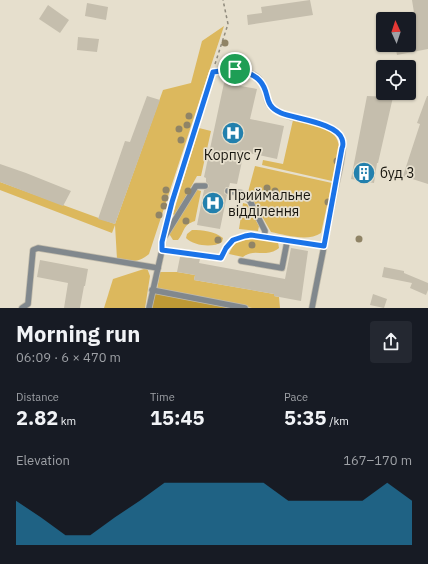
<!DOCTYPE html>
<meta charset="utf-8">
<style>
:root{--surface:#171b24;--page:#242831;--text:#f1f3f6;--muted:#9ea1a6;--accent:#2380ad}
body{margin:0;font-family:"IBM Plex Sans",sans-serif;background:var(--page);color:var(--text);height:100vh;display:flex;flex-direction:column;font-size:15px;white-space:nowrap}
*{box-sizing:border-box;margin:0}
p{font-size:13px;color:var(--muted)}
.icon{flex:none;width:22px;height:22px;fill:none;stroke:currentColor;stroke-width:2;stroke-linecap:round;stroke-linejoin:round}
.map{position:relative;height:308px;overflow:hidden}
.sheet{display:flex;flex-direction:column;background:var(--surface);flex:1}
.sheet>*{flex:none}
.needle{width:26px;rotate:357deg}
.tools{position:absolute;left:376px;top:12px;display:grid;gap:8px}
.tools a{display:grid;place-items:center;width:40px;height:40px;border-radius:4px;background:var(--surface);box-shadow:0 1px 3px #0004;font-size:20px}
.pin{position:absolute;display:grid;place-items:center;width:34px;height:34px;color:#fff;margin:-17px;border:2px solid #fff;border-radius:50%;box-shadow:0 1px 4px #0007}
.round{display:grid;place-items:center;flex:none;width:42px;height:42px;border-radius:4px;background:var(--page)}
.head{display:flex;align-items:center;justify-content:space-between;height:68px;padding:0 16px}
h1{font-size:22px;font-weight:800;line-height:30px}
.metrics{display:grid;grid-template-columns:repeat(3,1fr);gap:6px;height:68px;padding:4px 16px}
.metrics div{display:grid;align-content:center}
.metrics b{font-size:20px;font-weight:800}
.metrics small{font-size:11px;font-weight:400}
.metrics p{font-size:11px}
.chart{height:112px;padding:8px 16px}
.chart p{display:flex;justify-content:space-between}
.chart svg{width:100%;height:72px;margin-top:4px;fill:var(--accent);opacity:.7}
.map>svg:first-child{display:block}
.green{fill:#dcb85d}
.forest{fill:#be9935}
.building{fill:#c5bead}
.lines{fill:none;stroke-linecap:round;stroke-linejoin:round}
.service-casing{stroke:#c1bbab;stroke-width:7}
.path{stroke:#8f8a7c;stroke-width:1.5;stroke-dasharray:3 3;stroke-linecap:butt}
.service{stroke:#81888d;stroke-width:5.5}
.tree{fill:#908466}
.route-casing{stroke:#fff;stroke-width:8}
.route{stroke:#1a73e8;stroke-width:5}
.labels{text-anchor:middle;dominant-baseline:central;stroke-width:3.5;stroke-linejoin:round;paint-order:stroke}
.poi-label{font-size:14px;fill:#18160f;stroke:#e6dfcd;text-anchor:start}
</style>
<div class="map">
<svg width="428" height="308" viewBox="0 0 428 308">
<rect width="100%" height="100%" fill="#e6dfcd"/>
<!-- green -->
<g class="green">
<path d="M 224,26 L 149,254 C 139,263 130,262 117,259 L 115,225 L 112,233 L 0,190 L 0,182 L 115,224 L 163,90 L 191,83 L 202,41 Z"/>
<path d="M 293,120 C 309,124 339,126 339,148 L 332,181 L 262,165 L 263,160 L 283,164 Z"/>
<path d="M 199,128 L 211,131 L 201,176 L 197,176 L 175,216 L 173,214 Z"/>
<path d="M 255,166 L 332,183 L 321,233 C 308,242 286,235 271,232 L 248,192 Z"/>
<path d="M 194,189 L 201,191 L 195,221 C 182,225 185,232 178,240 L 173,240 L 168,232 Z"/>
<path d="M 243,203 L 247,204 L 259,226 L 258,231 L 239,229 Z"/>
<path d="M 192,230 C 203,230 214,231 223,238 L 222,242 C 213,248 194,246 186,238 L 187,234 Z"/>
<path d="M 253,239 L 278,242 L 279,248 C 265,259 255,247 243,257 L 229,254 C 235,240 239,241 253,239 Z"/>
<path d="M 147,268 L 150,276 L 145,308 L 104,308 L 113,279 Z"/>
<path d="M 160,272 L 177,272 L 195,275 L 194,280 L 274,294 L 274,296 L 279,297 L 280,308 L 252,308 L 157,290 Z"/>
</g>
<!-- forest -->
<path class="forest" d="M 152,290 L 245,308 L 149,308 Z"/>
<!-- building -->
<g class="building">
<path d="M 310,0 L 313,15 L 248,25 L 247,15 L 262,13 L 261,7 Z"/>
<path d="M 412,0 L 428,0 L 428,49 L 397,55 L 395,45 L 409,45 L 409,20 L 415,19 Z"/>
<path d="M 87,3 L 108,7 L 106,20 L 85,16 Z"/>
<path d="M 48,5 L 69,20 L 60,33 L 39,19 Z"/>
<path d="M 78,37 L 99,39 L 97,52 L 77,50 Z"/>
<path d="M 224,83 L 257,89 L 250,119 L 284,126 L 277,159 L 244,152 L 237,184 L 230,183 L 229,187 L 226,187 L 224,190 L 224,193 L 227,195 L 220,229 L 197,225 L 204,190 L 207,189 L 209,186 L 208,184 L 206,182 L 206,178 L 204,177 Z"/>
<path d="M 147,96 L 160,100 L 115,224 L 98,219 L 125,141 L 130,142 Z"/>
<path d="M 367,96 L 393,97 L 378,163 L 377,163 L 374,183 L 351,179 Z"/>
<path d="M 427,96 L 428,96 L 428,184 L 403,176 L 420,124 L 417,123 Z"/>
<path d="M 0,164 L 26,173 L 71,191 L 63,206 L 0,182 Z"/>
<path d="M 291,248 L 308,251 L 301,301 L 274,296 L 274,294 L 194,280 L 195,275 L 177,272 L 180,257 L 200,259 L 199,263 L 285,279 Z"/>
<path d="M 40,260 L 88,269 L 85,286 L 84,286 L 80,308 L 64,308 L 68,283 L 37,277 Z"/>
<path d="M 384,267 L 404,271 L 404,273 L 428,283 L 428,290 L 426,295 L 410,288 L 412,283 L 382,277 Z"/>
<path d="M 373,294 L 387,299 L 384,308 L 370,305 Z"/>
</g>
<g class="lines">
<!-- service casing -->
<g class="service-casing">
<g id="service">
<path d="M 228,191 L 241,193 L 250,201 L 265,231 L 264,237"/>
<path d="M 165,236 L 196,186 L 205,186"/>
<path d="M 162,250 L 221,258 L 226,248 L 233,240 L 245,236 L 251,235 L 324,246"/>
<path d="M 241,261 L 282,268 L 287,242"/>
<path d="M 152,290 L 245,308"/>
<path d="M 22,308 L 28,304 L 33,250 L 38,248 L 158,268"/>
<path d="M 149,308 L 162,250 L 162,242 L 172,202 L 213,72 C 230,68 256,67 264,87 C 267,95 266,104 273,109 C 291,122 322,118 338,133 C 341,136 343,140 343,144 C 343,160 337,179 334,195 C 327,233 319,270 312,308"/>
</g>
</g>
<!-- path -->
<path class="path" d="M 215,64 L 228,24 L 223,0"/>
<!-- service -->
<use href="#service" class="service"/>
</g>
<!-- trees -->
<g class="tree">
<circle cx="225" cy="43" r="3.5"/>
<circle cx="189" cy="116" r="3.5"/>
<circle cx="187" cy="125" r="3.5"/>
<circle cx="179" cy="129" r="3.5"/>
<circle cx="181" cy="140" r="3.5"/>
<circle cx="337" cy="161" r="3.5"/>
<circle cx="267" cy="188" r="3.5"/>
<circle cx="166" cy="190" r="3.5"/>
<circle cx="188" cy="191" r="3.5"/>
<circle cx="275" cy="191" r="3.5"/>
<circle cx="165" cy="198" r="3.5"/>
<circle cx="257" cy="198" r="3.5"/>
<circle cx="328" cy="202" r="3.5"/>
<circle cx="164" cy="206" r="3.5"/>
<circle cx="159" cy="215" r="3.5"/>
<circle cx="186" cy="221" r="3.5"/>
<circle cx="359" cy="239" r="3.5"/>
<circle cx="218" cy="240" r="3.5"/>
<circle cx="252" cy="245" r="3.5"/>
</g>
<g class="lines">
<!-- route casing -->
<g class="route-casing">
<path id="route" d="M 235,69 C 244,71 254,74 260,81 C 271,93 262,105 281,113 C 296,119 337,123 342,139 C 343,142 343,146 342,148 L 324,246 L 251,235 L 245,236 L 233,240 L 226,248 L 221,258 L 162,250 L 162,242 L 172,202 L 213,72 Z"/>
</g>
<!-- route -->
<use href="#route" class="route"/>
</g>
<!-- icons -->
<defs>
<g id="hospital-disc" transform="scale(1.15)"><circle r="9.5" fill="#2380ad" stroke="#e6dfcd"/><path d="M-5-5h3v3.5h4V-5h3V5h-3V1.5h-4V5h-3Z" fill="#fff"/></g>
<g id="building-disc" transform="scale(1.15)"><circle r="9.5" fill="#2380ad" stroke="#e6dfcd"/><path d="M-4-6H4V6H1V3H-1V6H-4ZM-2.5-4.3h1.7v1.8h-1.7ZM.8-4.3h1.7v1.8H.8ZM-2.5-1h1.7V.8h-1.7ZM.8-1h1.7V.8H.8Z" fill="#fff"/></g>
</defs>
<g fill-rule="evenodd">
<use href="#hospital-disc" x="233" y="133"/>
<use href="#building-disc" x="364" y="173"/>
<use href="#hospital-disc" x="213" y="203"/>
</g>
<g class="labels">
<!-- poi labels -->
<g class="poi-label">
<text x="233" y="155" text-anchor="middle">Корпус 7</text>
<text x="380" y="173">буд 3</text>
<text x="228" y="195">Приймальне<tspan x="228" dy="16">відділення</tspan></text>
</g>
</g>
</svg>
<div class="tools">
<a><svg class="needle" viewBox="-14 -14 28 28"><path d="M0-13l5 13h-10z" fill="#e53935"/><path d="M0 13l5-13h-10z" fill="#9ea1a6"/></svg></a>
<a><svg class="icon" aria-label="locate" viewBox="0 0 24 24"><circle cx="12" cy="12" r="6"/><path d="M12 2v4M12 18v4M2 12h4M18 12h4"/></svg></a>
</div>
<div class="pin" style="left:235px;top:69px;background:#1e9e55"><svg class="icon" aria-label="arrive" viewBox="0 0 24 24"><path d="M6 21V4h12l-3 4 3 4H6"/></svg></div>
</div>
<section class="sheet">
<div class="head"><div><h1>Morning run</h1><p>06:09 · 6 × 470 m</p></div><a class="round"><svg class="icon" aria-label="share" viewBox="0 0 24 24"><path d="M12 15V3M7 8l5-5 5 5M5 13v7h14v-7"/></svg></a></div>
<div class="metrics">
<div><p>Distance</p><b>2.82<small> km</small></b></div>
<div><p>Time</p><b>15:45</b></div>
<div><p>Pace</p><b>5:35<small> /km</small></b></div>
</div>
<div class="chart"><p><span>Elevation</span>167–170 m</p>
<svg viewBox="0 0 160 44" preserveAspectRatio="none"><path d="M0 44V17L10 27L20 38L30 38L40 27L50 17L60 6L70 6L80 6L90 6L100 6L110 17L120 17L130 17L140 17L150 6L160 17V44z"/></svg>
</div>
</section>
